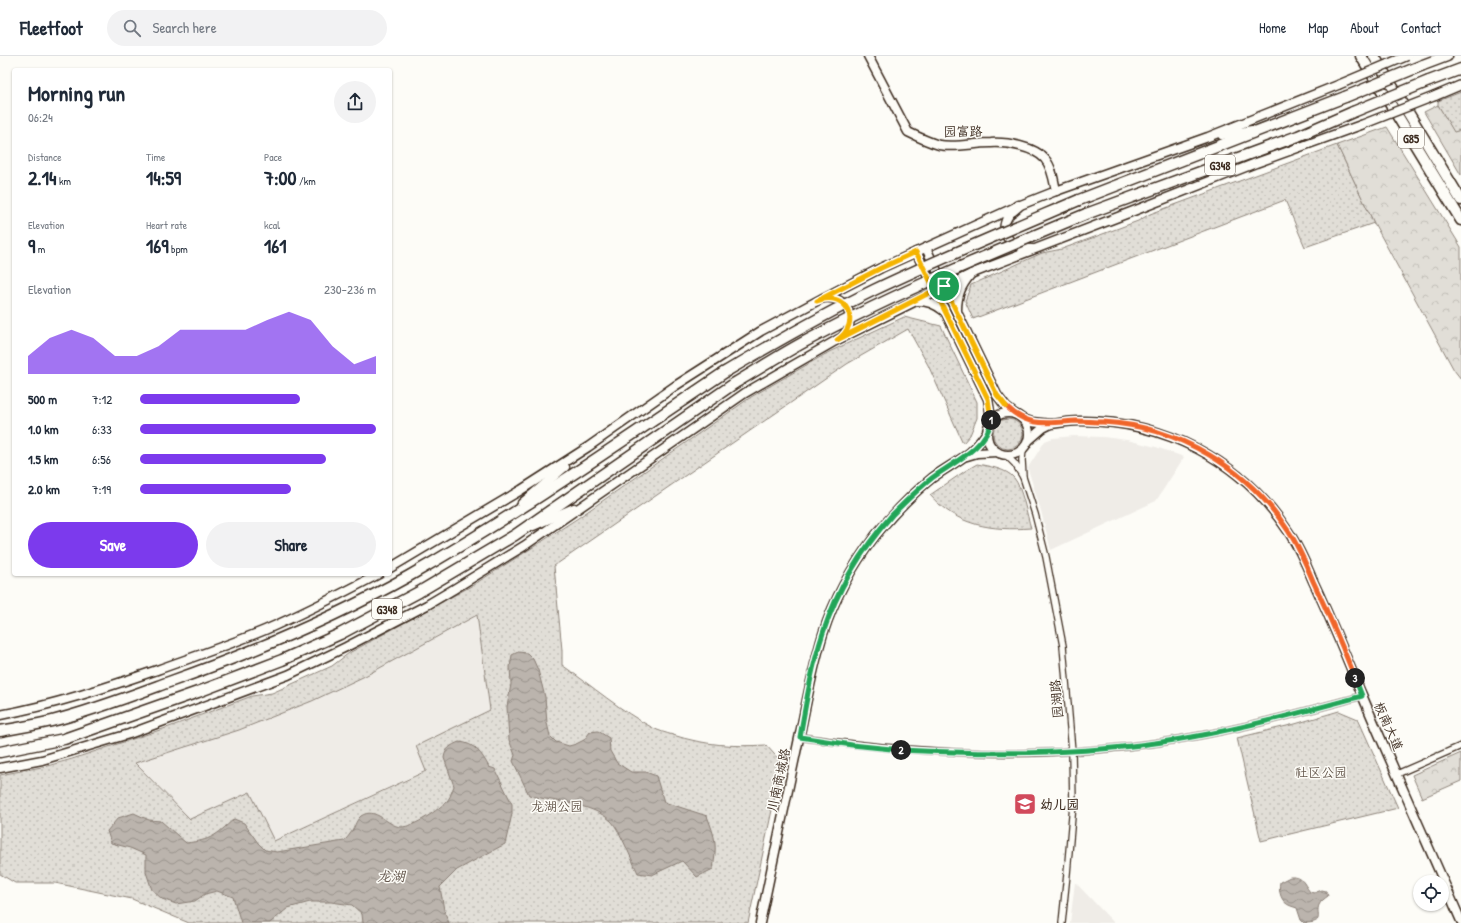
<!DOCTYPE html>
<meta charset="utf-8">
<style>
:root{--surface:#fff;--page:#f2f2f3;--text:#1f2937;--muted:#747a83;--line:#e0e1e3;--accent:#7c3aed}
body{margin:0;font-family:"Patrick Hand","LXGW WenKai TC",sans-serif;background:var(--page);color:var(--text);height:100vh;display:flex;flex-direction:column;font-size:15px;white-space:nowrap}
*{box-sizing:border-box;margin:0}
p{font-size:13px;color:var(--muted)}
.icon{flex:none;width:22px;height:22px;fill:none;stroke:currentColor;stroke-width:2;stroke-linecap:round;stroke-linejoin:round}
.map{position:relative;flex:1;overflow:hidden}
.details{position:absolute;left:12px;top:12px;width:380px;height:508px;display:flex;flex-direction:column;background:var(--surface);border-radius:4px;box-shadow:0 1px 3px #0004}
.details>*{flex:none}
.buttons{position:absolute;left:1413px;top:819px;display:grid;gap:8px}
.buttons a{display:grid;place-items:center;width:36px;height:36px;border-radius:50%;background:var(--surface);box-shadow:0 1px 3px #0004;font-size:20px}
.pin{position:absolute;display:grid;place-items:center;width:34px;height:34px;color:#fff;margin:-17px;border:2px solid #fff;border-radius:50%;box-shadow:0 1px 4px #0007}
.km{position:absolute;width:20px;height:20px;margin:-10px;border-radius:50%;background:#222;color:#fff;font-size:11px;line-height:20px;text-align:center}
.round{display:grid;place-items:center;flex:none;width:42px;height:42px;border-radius:21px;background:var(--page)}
.head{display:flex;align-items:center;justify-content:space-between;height:68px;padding:0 16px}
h1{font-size:22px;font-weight:700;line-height:30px}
.figures{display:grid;grid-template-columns:repeat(3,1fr);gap:6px;height:68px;padding:4px 16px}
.figures div{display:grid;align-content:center}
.figures b{font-size:20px;font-weight:700}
.figures small{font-size:11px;font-weight:400}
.figures p{font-size:11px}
.chart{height:112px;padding:8px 16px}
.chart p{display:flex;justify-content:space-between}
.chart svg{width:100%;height:72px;margin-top:4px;fill:var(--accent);opacity:.7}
.primary-button{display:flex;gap:8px;margin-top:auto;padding:8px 16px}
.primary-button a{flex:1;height:46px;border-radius:24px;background:var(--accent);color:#fff;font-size:16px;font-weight:700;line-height:46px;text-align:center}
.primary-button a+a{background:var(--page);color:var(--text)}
ul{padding:0 16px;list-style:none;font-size:13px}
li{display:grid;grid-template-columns:64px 48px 1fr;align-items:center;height:30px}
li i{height:10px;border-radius:5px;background:var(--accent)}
header{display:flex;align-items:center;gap:24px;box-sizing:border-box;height:56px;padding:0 20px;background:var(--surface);border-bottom:1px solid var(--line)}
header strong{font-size:19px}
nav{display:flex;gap:22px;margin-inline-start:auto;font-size:14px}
.search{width:280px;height:36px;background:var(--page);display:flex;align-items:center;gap:10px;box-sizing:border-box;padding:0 14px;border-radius:22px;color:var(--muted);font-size:15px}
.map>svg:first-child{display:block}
.built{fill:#efece7}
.grass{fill:url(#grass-dots);stroke:#8e847a;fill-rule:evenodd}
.forest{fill:url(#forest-crowns);stroke:#8e847a}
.water{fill:url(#water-waves);stroke:#887d74}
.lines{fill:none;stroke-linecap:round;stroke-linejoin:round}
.street-casing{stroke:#3b2a1e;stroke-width:8}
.secondary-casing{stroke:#3b2a1e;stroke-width:11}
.highway-casing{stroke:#3b2a1e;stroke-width:13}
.street{stroke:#fdfcf7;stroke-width:5.5}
.secondary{stroke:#fdfcf7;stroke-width:8}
.highway{stroke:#fdfcf7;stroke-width:10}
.secondary-bridge-casing{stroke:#3b2a1e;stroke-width:11;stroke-linecap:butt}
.highway-bridge-casing{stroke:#3b2a1e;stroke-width:13;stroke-linecap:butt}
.secondary-bridge{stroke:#fdfcf7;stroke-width:8}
.highway-bridge{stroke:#fdfcf7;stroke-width:10}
.split-1-casing{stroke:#fff;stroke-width:8}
.split-2-casing{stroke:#fff;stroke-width:8}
.split-3-casing{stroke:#fff;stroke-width:8}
.split-4-casing{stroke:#fff;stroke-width:8}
.split-5-casing{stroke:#fff;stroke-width:8}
.split-1{stroke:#f5b400;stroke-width:5}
.split-2{stroke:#22a559;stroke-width:5}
.split-3{stroke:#22a559;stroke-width:5}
.split-4{stroke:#f0652b;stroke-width:5}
.split-5{stroke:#f5b400;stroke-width:5}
.labels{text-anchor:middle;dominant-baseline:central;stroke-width:3;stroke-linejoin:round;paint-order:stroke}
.shield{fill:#fdfcf7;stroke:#75695f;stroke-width:1}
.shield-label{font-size:12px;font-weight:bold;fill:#3b2a1e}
.street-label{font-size:13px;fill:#3b2a1e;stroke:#fdfcf7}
.park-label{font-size:13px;fill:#64574c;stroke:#fdfcf7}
.poi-label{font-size:13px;font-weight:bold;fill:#3b2a1e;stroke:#fdfcf7;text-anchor:start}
.water-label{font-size:14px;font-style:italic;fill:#615349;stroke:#fdfcf7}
</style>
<header>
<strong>Fleetfoot</strong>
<div class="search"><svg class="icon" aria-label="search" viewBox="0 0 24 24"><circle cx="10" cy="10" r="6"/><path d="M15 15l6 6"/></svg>Search here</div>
<nav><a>Home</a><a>Map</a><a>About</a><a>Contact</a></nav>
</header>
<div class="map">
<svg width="1461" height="867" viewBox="0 0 1461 867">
<defs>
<pattern id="grass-dots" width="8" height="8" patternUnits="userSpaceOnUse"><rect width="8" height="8" fill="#e1ded7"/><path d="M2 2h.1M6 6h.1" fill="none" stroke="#c2bfb8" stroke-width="1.8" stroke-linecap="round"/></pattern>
<pattern id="forest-crowns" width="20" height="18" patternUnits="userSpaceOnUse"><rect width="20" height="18" fill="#e1ded7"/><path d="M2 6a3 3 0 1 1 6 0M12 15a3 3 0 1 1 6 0" fill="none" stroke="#c2bfb8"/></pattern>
<pattern id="water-waves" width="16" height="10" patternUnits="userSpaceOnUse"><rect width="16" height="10" fill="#bbb4ad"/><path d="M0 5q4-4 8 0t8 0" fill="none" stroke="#99938c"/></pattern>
</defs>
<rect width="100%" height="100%" fill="#fdfcf7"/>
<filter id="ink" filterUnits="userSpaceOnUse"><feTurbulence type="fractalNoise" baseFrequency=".025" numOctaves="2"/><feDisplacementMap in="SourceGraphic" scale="8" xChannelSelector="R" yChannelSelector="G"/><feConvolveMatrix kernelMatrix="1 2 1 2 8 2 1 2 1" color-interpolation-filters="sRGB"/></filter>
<g filter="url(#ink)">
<!-- built -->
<g class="built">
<path d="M 1074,380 L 1103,381 L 1127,384 L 1156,391 L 1184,401 L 1156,445 L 1051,494 L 1041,455 L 1028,413 L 1029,410 L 1045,385 L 1053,382 Z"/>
<path d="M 477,559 L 490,654 L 416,690 L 426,714 L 274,785 L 250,736 L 190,763 L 135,706 L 185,692 L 365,620 Z"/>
<path d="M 1075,826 L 1114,867 L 1070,867 Z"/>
</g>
<!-- grass -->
<g class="grass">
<path d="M 1461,36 L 1461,74 L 1454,77 L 1438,49 L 1438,45 Z"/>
<path d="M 1337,89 L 1374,167 L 1305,191 L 1285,144 L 973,263 L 965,245 L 971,229 L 1042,197 L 1062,193 L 1138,165 L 1150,158 Z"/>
<path d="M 904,261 L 941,270 L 977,346 L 977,362 L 970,379 L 963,387 L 928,309 L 908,273 L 847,308 L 554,510 L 562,594 L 562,609 C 592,630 621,655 653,672 C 659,675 666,677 673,679 C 704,689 734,691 766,689 L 782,707 L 748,867 L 189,867 L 132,843 L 55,827 L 15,827 L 0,818 L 0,719 L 47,710 L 72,703 L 169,671 L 252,640 L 272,637 L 332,610 L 349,597 L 473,529 L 535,490 L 578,462 L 751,341 L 829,296 ZM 477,559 L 490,654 L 416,690 L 426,715 L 274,785 L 250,736 L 190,763 L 135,707 L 239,674 L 312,645 L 365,620 Z"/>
<circle cx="1008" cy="378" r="15"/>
<path d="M 977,408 C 988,410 1007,413 1014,422 C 1022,431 1027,460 1031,472 C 992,475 957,470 930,439 L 965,415 Z"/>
<path d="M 1339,655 L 1358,663 L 1398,752 L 1261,785 L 1237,682 L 1295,668 Z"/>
</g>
<!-- forest -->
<g class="forest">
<path d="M 1438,49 L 1454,76 L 1461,74 L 1461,119 L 1424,56 Z"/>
<path d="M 1387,71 L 1461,191 L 1461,323 L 1454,314 L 1374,167 L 1337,89 Z"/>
<path d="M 1461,697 L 1461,725 L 1422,742 L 1412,719 Z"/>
</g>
<!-- water -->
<g class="water">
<path d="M 518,596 L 527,597 L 533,603 L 538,614 L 545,641 L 547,667 L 550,680 L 556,686 L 569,690 L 576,688 L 584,684 L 590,676 L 598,675 L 609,682 L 610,695 L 617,707 L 631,716 L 646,716 L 656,720 L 664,746 L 707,760 C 716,783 717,789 713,813 L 697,821 L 682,805 L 652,819 L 638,817 C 632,805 620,774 611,765 C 590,746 555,747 529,739 L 513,705 L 515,699 L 509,684 L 507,651 L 511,628 L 510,611 L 512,599 Z"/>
<path d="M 459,686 C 475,687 482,698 489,711 L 495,713 L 512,748 L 512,758 L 505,788 L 457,814 L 440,831 L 444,854 L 449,867 L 363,867 L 362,858 L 352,849 L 331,846 L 310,846 L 288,852 L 270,867 L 241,867 L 233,841 L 217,835 L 205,838 L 195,845 L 176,848 L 162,843 L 152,834 L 146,816 L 146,799 L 130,792 L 111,787 L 107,775 L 118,762 L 134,757 L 149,764 L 161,765 L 186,787 C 212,784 215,780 234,763 L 244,767 L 258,787 L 265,794 L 277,796 L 344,785 C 346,783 348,781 350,778 C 355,772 355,765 361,760 C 376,750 387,770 401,771 C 415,771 438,754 448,744 C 451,740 452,734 454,730 L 444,702 C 445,693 451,689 459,686 Z"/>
<path d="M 1290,821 C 1303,820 1303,827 1310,836 L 1314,837 L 1322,834 L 1326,835 L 1328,840 C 1324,843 1321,845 1319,849 C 1315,859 1326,867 1304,867 L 1301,864 L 1297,852 C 1295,851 1293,851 1291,850 C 1281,847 1278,835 1280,826 Z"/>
</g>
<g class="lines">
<!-- street casing -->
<g class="street-casing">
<g id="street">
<path d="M 1006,399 L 1015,408 L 1023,421 L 1022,404 L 1023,393"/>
<path d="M 1023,421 L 1035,458 L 1046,501 L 1063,590 L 1072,695 L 1073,749 L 1067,818 L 1062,867"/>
<path d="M 800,681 C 928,700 1063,705 1192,681 C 1249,671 1306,655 1362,640"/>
<path d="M 1397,718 L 1461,690"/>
</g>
</g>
<!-- secondary casing -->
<g class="secondary-casing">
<g id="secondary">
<path d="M 868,0 L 908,76 C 918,81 929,86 939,89 C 957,92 974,87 991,87 C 1007,86 1035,91 1045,103 C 1052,111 1054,125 1056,135"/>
<path d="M 1435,40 L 1461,29"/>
<path d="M 1222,79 L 1252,74"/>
<path d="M 1012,155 C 995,175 1009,192 1032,193"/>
<path d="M 926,192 L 997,339 L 1006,351 L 1015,358"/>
<path d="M 916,196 L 988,343 L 990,356 L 990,367"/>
<path d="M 823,242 C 847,239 858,262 843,280"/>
<path d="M 917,245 C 928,245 935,248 944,255"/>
<path d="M 957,254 C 957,239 961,230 971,218"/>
<circle cx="1008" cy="378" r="21"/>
<path d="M 1023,363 L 1032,366 L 1051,368 L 1043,372 L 1028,385"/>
<path d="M 1051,368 C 1060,367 1069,365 1079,365 C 1164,364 1241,404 1288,475 C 1298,490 1306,508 1313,525 C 1331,563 1346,601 1362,639 C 1394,714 1428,789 1461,865"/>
<path d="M 967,400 L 977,397 L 997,396"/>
<path d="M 522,447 L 565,411"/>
<path d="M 533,470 L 574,452"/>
<path d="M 390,512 L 521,434 L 588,391 L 675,330 L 761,275 L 817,245 L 881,212 L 1018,150 L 1056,135 L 1208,81 L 1338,29"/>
<path d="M 0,659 C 54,649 105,632 157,614 C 193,601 229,589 265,574 C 304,557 341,538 379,518"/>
<path d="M 0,712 L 42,704 L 129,678 L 288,619 L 346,591 L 427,549 L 454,533 L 524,490 L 745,337 L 837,284 L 973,217 L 1131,156 L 1256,107 L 1361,69"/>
<path d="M 760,867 C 773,807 785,747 798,687 C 806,650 812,614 823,578 C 834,543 853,509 875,480 C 892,459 911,439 932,422 C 943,414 954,408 965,400 C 974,394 981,385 987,376"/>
</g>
</g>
<!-- highway casing -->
<g class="highway-casing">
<g id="highway">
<path d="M 1361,0 L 1461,164"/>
<path d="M 1374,0 L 1461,144"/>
<path d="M 1423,9 L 1447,0"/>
<path d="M 1429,25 L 1461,13"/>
<path d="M 1079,144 L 1345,41"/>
<path d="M 1012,155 L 1018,150"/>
<path d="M 1086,158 L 1298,80 L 1353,56"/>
<path d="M 0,675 C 18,672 35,669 52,665 C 92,655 131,640 169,626 C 251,597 332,563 409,520 C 518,458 621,386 725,316"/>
<path d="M 0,696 L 64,683 L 198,636 L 282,604 L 340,578 L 419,536 L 515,479 L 735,327"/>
</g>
</g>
<!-- street -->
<use href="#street" class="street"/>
<!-- secondary -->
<use href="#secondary" class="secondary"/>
<!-- highway -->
<use href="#highway" class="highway"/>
<!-- secondary-bridge casing -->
<g class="secondary-bridge-casing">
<g id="secondary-bridge">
<path d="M 1338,29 L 1407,0"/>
<path d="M 1361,69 L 1435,40"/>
</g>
</g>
<!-- highway-bridge casing -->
<g class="highway-bridge-casing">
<g id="highway-bridge">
<path d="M 1345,41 L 1423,9"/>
<path d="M 1353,56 L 1429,25"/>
<path d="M 725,316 C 774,287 823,259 874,234 C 941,202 1011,173 1079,144"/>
<path d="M 735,327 C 759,313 783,297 808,284 C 898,236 992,197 1086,158"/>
</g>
</g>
<!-- secondary-bridge -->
<use href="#secondary-bridge" class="secondary-bridge"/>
<!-- highway-bridge -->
<use href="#highway-bridge" class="highway-bridge"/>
</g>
</g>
<g class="lines" filter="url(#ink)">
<!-- split-1 casing -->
<g class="split-1-casing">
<path id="split-1" d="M 944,230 L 935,234 L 837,284 C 863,267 846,233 817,245 L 881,212 L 916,196 L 988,343 L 991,364"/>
</g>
<!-- split-2 casing -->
<g class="split-2-casing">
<path id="split-2" d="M 901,694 L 852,689 L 800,681 C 806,646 812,610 823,577 C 837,534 862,493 892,459 C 905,446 918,433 932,422 C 951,408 989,390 991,364"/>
</g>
<!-- split-3 casing -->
<g class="split-3-casing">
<path id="split-3" d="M 901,694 C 998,699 1096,699 1192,681 C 1249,671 1306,655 1362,640 L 1355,622"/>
</g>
<!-- split-4 casing -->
<g class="split-4-casing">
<path id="split-4" d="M 1006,350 C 1028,372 1048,367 1076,365 C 1085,365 1094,366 1103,366 C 1178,370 1249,413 1289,476 C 1299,491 1306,508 1313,525 C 1328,557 1342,589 1355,622"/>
</g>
<!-- split-5 casing -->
<g class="split-5-casing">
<path id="split-5" d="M 944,230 L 997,339 L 1006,350"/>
</g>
<!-- split-1 -->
<use href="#split-1" class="split-1"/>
<!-- split-2 -->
<use href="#split-2" class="split-2"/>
<!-- split-3 -->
<use href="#split-3" class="split-3"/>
<!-- split-4 -->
<use href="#split-4" class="split-4"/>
<!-- split-5 -->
<use href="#split-5" class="split-5"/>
</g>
<!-- icons -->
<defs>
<g id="school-square" transform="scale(1.15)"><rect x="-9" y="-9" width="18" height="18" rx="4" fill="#d1495b" stroke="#fdfcf7"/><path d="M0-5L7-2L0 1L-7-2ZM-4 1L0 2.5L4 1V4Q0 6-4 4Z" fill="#fff"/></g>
</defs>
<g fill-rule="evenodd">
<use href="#school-square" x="1025" y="748"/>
</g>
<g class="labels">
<!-- shield labels -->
<g class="shield">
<rect x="1398" y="72" width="26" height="20" rx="3"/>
<rect x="1205" y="99" width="30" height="20" rx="3"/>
<rect x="372" y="543" width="30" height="20" rx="3"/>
</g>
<g class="shield-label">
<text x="1411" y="82">G85</text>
<text x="1220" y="109">G348</text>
<text x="387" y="553">G348</text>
</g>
<!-- street labels -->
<g class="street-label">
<text transform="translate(963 75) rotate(-1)">园富路</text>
<text transform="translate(1056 643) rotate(-95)">园湖路</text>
<text transform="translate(1389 670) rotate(66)">板南大道</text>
<text transform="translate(778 724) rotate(-78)">川南商城路</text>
</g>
<!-- park labels -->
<g class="park-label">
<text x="1321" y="716">社区公园</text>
<text x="557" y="750">龙湖公园</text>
</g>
<!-- poi labels -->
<g class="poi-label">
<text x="1040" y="748">幼儿园</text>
</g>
<!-- water labels -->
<g class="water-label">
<text x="391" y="819">龙湖</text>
</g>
</g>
</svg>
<div class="buttons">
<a><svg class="icon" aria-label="locate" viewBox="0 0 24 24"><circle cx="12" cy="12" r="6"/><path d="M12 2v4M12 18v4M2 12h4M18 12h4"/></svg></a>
</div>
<div class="pin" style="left:944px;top:230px;background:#1e9e55"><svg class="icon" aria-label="arrive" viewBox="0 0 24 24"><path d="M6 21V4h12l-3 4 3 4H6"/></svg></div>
<b class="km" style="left:991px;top:364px">1</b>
<b class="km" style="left:901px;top:694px">2</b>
<b class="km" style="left:1355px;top:622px">3</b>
<section class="details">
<div class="head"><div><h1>Morning run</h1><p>06:24</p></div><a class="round"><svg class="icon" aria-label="share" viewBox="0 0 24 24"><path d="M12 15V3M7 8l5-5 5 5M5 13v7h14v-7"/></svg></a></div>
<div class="figures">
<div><p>Distance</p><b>2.14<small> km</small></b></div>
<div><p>Time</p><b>14:59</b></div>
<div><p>Pace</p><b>7:00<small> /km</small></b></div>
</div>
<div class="figures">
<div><p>Elevation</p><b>9<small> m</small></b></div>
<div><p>Heart rate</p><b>169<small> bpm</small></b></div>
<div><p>kcal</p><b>161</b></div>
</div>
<div class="chart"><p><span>Elevation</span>230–236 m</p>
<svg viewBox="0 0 160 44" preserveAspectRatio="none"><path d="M0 44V33L10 22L20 17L30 22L40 33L50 33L60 27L70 17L80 17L90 17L100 17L110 11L120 6L130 11L140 27L150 38L160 33V44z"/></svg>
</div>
<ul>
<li><b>500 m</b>7:12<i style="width:68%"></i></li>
<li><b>1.0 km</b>6:33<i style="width:100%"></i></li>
<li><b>1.5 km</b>6:56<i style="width:79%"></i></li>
<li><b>2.0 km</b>7:19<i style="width:64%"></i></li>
</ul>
<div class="primary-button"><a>Save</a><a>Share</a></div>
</section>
</div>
